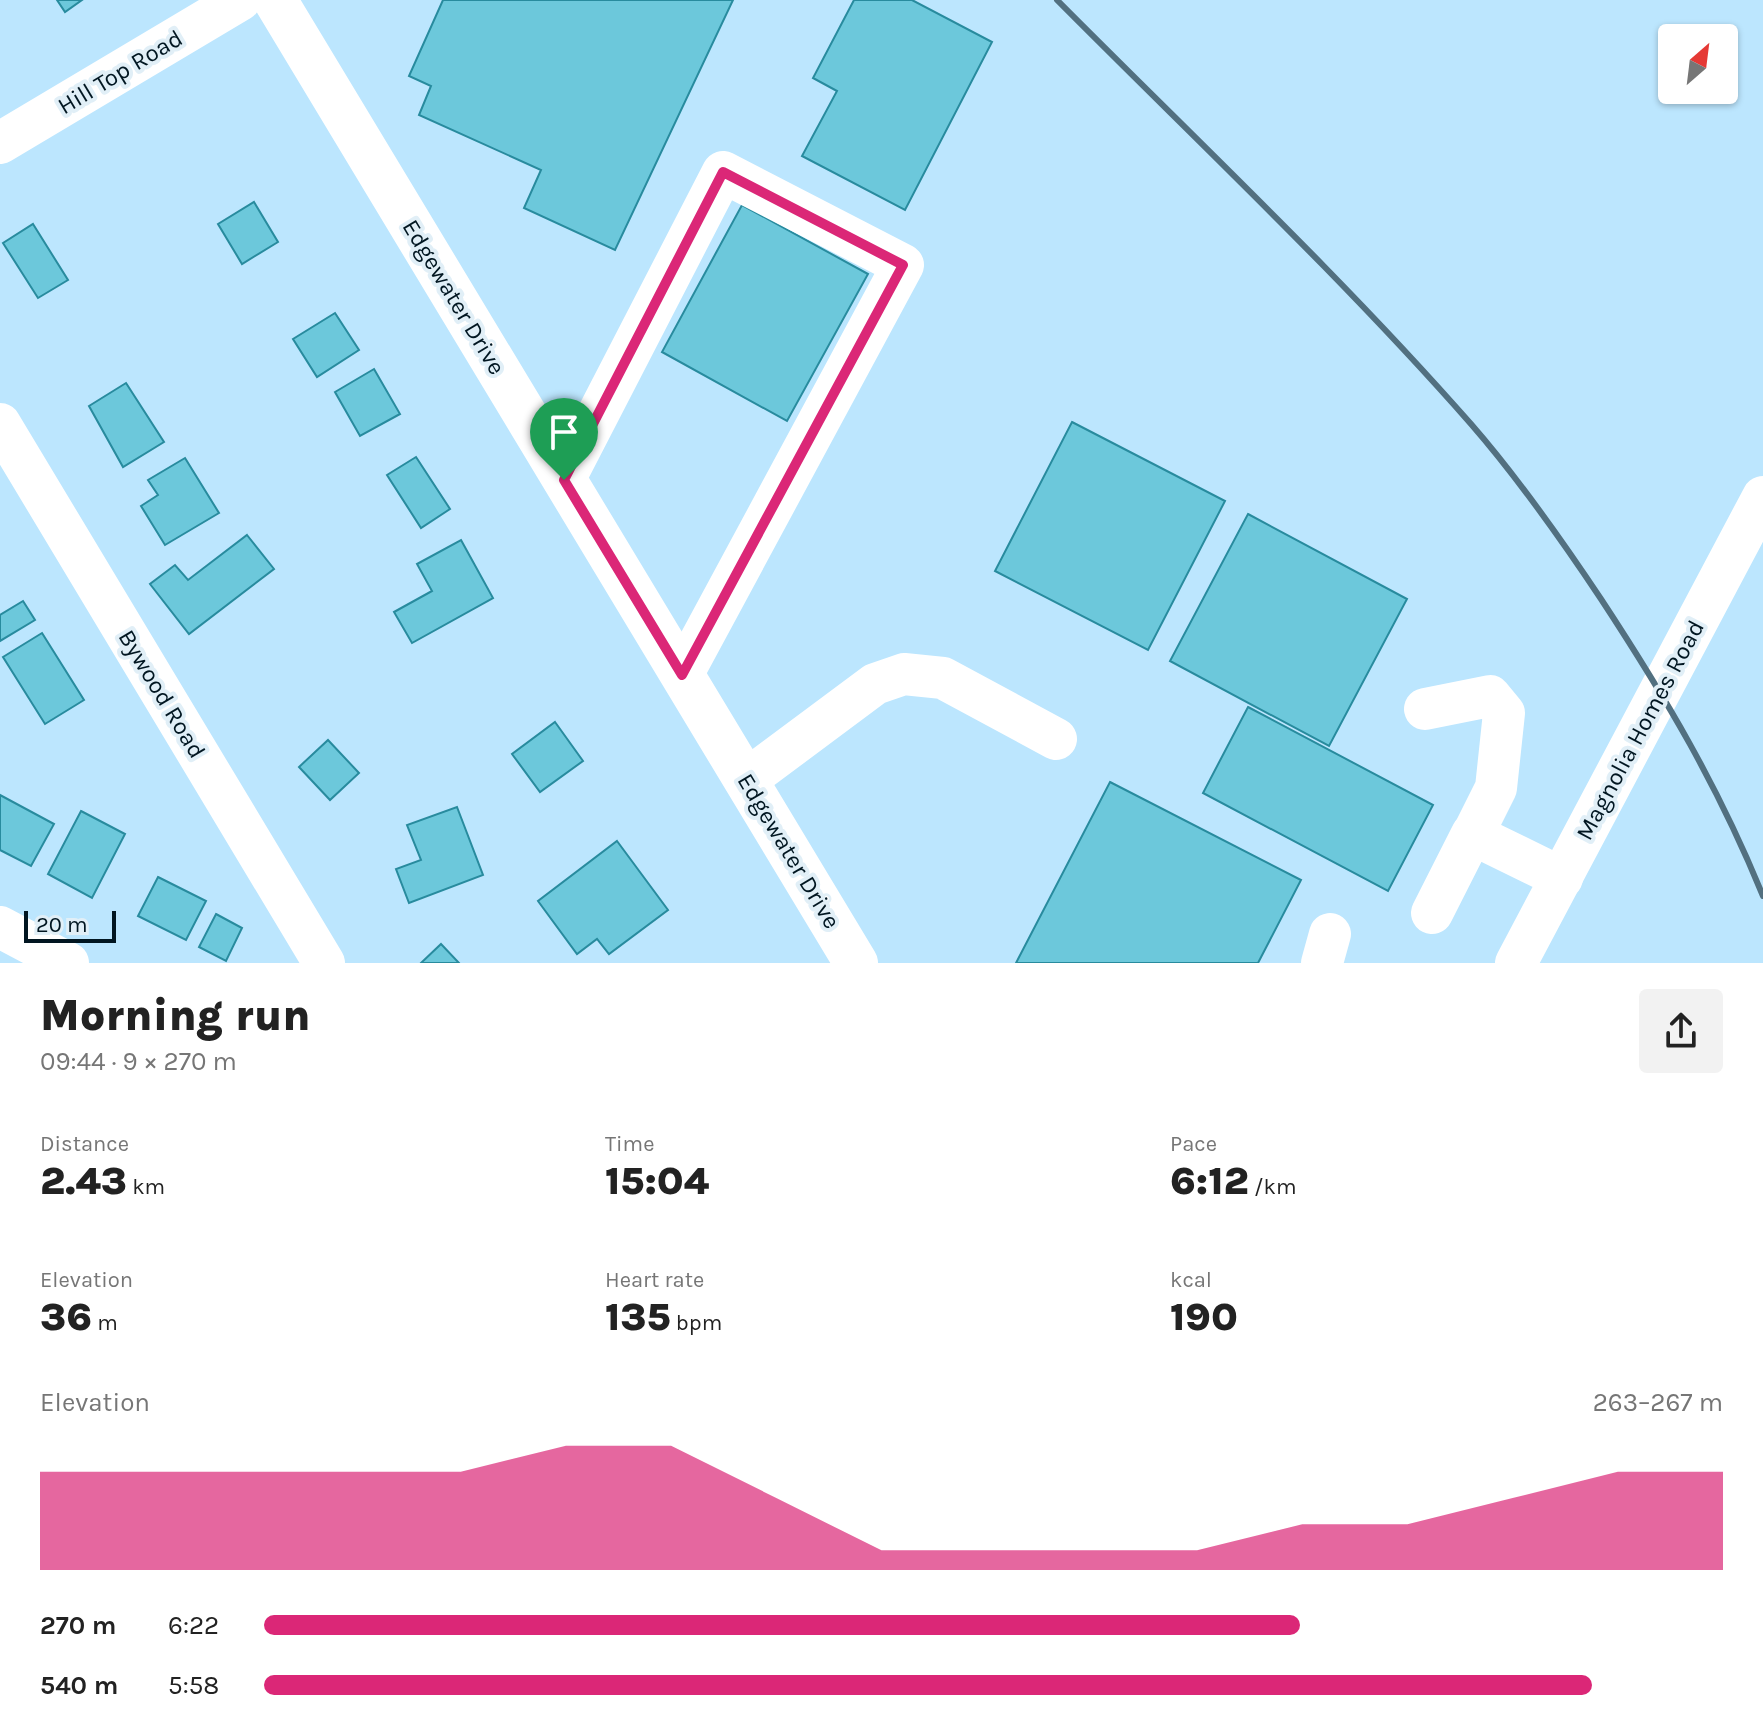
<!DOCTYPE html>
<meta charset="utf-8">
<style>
:root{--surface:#fff;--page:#f2f2f2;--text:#222;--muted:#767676;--accent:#db2777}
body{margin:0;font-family:Karla,sans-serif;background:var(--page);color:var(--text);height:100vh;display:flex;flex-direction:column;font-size:30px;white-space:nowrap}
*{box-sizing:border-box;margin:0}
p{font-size:26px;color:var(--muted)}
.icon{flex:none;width:44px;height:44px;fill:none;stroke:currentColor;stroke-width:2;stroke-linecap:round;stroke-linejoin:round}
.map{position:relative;height:963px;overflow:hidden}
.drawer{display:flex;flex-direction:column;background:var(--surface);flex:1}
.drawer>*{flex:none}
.needle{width:52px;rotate:28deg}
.tools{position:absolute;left:1658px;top:24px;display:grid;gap:16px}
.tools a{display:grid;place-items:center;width:80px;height:80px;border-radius:8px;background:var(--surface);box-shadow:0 2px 6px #0004;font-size:40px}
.scale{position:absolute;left:24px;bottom:20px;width:92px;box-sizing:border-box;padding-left:8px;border:4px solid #011621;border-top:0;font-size:22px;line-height:28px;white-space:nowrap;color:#011621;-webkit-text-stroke:6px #e1eff7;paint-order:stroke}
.pin{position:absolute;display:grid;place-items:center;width:68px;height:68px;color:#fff;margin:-82px -34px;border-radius:50% 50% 50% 0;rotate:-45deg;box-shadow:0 0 8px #0007}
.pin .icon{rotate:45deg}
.round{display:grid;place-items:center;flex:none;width:84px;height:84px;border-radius:8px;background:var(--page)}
.headline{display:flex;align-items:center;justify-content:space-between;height:136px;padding:0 40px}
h1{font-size:44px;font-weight:800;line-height:60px}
.stats{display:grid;grid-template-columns:repeat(3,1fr);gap:12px;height:136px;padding:8px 40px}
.stats div{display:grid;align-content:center}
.stats b{font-size:40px;font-weight:800}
.stats small{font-size:22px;font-weight:400}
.stats p{font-size:22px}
.chart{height:224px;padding:16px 40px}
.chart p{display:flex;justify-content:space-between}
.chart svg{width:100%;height:144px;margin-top:8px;fill:var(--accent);opacity:.7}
ul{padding:0 40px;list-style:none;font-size:26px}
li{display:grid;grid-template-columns:128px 96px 1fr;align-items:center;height:60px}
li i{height:20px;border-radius:10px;background:var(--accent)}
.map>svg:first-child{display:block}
.building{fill:#6cc8db;stroke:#288b9e;stroke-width:2}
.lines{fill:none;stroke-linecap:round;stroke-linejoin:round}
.minor{stroke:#fff;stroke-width:42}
.major{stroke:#fff;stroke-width:44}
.rail{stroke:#527080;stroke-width:6}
.route-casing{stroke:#fff;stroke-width:16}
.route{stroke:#db2777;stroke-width:10}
.labels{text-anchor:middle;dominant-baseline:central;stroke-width:8;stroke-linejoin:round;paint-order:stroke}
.street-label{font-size:24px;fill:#011621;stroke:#e1eff7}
</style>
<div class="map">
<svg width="1763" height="963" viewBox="0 0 1763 963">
<rect width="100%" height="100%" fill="#bce6fe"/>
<!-- building -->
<g class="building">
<path d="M 57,0 L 82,0 L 65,12 Z"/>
<path d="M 443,0 L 733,0 L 615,250 L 524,208 L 541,170 L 419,115 L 431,86 L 409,76 Z"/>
<path d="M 854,0 L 912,0 L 992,42 L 905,210 L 802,156 L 837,91 L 813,78 Z"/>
<path d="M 254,202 L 278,242 L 242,264 L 218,224 Z"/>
<path d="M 742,205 L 868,274 L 787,421 L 662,352 Z"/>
<path d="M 33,224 L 68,280 L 38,298 L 3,243 Z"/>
<path d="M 335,313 L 359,350 L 317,377 L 293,339 Z"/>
<path d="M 374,369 L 400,414 L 360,436 L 335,392 Z"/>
<path d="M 126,383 L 164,442 L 123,467 L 89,406 Z"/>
<path d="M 1072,422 L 1225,501 L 1148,650 L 995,571 Z"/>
<path d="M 416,457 L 450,509 L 421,528 L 387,475 Z"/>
<path d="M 185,458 L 219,513 L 165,545 L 141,506 L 158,495 L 148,480 Z"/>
<path d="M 1248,514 L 1407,599 L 1329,746 L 1170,661 Z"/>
<path d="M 247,535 L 274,569 L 189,634 L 150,584 L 175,565 L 188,580 Z"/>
<path d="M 461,540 L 493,598 L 412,643 L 394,612 L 432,591 L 417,564 Z"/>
<path d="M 23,601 L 35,620 L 0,641 L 0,615 Z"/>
<path d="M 42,633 L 84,700 L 45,724 L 3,657 Z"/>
<path d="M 1248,707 L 1433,805 L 1388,891 L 1203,793 Z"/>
<path d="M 555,722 L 583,761 L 540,792 L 512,754 Z"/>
<path d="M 328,740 L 359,773 L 330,800 L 299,767 Z"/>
<path d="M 1110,782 L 1301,880 L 1258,963 L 1016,963 Z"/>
<path d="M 0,795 L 54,824 L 31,866 L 0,850 Z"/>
<path d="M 457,807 L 483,875 L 409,903 L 396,869 L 421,860 L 407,825 Z"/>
<path d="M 81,811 L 125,834 L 92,898 L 48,874 Z"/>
<path d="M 617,841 L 668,910 L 609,954 L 597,939 L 577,954 L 538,901 Z"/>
<path d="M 158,877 L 206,901 L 186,940 L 138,916 Z"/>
<path d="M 216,914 L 242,928 L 226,961 L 199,947 Z"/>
<path d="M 441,944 L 459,963 L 421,963 Z"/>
</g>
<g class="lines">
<!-- minor -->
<g class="minor">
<path d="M 0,143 L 240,0"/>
<path d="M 0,424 L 324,963"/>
<path d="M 564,480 L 723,172 L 903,265 L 682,675"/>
<path d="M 1425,709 L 1490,696 L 1504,713 L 1496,788 L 1473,834"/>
<path d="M 746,780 L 875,684 L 904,674 L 943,678 L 1056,739"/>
<path d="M 1432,913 L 1472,834 L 1562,878"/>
<path d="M 0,927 L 68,963"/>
<path d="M 1322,963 L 1330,934"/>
<path d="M 1516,963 L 1763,497"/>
</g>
<!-- major -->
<path class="major" d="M 275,0 L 856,963"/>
<!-- rail -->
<path class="rail" d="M 1057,0 C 1196,140 1341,276 1471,424 C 1519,479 1561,539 1601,599 C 1666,698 1718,786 1763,896"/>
</g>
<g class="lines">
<!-- route casing -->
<g class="route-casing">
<path id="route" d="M 723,172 L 903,265 L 682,675 L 564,480 Z"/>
</g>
<!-- route -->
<use href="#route" class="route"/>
</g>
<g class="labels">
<!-- street labels -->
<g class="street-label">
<text transform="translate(120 72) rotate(-31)">Hill Top Road</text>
<text transform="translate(454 297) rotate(59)">Edgewater Drive</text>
<text transform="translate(162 694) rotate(59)">Bywood Road</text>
<text transform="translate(1640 730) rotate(-62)">Magnolia Homes Road</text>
<text transform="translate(789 851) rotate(59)">Edgewater Drive</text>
</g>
</g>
</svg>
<div class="tools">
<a><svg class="needle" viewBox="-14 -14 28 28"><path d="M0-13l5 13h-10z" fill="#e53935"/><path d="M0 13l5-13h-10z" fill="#767676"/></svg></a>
</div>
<div class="scale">20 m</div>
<div class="pin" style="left:564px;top:480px;background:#1e9e55"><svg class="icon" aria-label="arrive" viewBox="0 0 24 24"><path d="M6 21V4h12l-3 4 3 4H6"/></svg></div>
</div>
<section class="drawer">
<div class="headline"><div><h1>Morning run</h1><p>09:44 · 9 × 270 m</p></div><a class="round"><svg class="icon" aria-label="share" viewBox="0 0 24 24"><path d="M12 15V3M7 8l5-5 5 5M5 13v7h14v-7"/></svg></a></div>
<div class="stats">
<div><p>Distance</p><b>2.43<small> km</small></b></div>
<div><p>Time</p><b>15:04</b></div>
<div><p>Pace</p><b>6:12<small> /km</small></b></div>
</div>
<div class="stats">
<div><p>Elevation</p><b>36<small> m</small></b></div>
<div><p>Heart rate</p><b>135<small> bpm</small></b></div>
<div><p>kcal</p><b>190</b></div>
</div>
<div class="chart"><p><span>Elevation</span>263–267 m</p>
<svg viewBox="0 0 160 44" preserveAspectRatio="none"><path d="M0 44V14L10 14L20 14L30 14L40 14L50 6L60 6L70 22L80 38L90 38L100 38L110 38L120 30L130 30L140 22L150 14L160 14V44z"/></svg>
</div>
<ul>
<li><b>270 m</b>6:22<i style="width:71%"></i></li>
<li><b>540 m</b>5:58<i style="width:91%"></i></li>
</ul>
</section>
